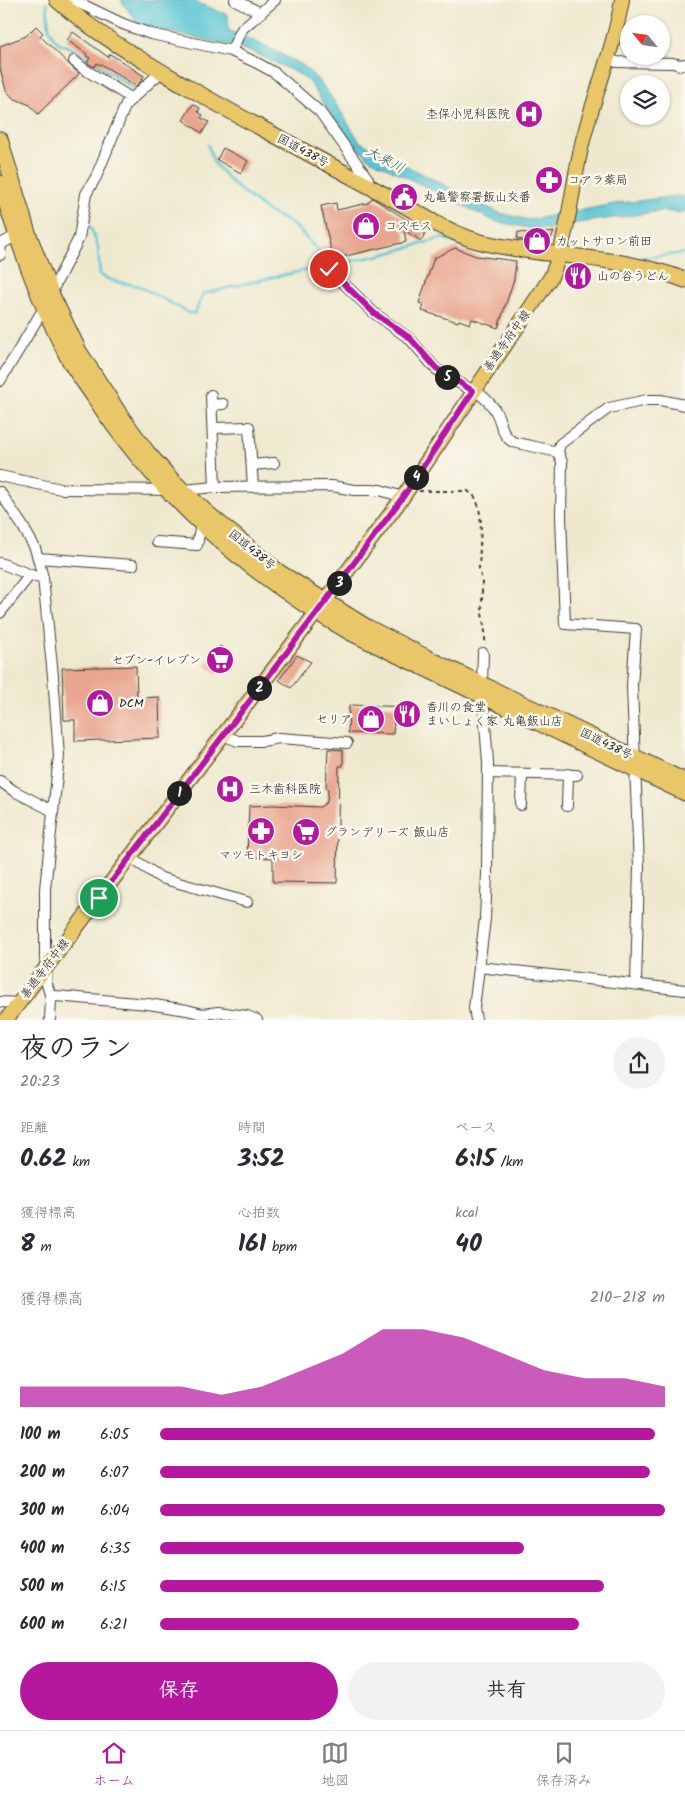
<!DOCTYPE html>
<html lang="ja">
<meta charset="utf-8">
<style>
:root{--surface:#fff;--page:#f2f2f3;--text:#2b2b33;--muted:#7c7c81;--line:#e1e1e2;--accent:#b5179e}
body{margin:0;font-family:Kalam,"Klee One",sans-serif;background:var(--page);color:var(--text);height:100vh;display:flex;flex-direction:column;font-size:19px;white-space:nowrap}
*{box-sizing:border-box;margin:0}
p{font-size:16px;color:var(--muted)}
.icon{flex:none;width:28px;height:28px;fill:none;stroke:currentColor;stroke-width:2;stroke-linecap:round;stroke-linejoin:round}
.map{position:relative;height:1020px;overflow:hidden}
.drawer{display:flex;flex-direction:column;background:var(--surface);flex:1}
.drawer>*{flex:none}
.needle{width:32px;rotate:299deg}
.buttons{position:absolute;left:620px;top:15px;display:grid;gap:10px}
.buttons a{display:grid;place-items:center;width:50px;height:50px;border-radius:50%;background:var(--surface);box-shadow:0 1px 4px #0004;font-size:25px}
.pin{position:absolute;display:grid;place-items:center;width:42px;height:42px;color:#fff;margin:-21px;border:2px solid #fff;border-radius:50%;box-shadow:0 1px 5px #0007}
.km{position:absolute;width:25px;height:25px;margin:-12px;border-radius:50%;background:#222;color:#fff;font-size:14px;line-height:25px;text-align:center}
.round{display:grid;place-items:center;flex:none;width:52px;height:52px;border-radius:26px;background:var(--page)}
.overview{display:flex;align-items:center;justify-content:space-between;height:85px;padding:0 20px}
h1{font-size:28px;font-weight:600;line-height:38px}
.stats{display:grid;grid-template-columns:repeat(3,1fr);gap:8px;height:85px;padding:5px 20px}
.stats div{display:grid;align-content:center}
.stats b{font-size:25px;font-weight:600}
.stats small{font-size:14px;font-weight:400}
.stats p{font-size:14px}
.chart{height:140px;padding:10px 20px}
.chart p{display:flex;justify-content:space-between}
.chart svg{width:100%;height:90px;margin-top:5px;fill:var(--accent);opacity:.7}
.primary-button{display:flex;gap:10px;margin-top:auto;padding:10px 20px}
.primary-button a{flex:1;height:58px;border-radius:30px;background:var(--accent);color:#fff;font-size:20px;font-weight:600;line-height:58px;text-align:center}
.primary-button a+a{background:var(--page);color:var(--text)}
ul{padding:0 20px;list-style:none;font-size:16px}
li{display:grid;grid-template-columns:80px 60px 1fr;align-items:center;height:38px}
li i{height:12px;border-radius:6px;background:var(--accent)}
.tab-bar{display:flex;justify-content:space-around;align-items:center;height:70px;border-top:1px solid var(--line);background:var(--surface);font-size:14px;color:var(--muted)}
.tab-bar a{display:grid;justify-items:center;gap:2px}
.tab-bar .on{color:var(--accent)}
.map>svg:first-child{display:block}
.water{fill:#5ac6d4;stroke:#3b7178}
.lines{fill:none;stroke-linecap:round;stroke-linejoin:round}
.stream{stroke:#5ac6d4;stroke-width:2.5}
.building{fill:#e8a68f}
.minor-casing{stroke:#3c3b37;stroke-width:12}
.major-casing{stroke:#3c3b37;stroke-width:16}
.highway-casing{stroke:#3c3b37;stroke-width:17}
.path{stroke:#3c3b37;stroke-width:2;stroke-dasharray:4 4;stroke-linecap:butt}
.minor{stroke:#fff;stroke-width:10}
.major{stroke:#e9c769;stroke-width:14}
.highway{stroke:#e9c769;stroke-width:15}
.route-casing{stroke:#fff;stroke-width:10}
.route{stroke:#b5179e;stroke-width:6}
.labels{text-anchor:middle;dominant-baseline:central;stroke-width:5;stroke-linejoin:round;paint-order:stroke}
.poi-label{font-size:12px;fill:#1c1c1c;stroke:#fbf7ec;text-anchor:start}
.street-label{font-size:12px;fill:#1c1c1c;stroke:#fbf7ec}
.water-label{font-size:14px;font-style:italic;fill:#356066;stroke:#fbf7ec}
</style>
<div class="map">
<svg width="685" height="1020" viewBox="0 0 685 1020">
<rect width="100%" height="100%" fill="#fbf7ec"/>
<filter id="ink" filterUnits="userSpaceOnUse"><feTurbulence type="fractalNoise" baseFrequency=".02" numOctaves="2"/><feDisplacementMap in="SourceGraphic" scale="10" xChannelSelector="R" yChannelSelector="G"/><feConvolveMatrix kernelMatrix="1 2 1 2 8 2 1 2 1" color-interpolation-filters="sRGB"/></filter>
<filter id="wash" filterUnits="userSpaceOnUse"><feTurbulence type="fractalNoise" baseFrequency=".0096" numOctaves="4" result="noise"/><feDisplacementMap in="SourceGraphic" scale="20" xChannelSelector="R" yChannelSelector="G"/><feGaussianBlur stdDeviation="1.12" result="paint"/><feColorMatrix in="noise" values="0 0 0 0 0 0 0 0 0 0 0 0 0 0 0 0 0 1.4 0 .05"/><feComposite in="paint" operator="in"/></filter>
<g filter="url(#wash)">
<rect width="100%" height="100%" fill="#eee9ce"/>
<!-- water -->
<path class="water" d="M 121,0 L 190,0 L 228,15 L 228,30 L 270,48 L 305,67 L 319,81 L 334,101 L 360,142 L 499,213 L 529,220 L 620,203 L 680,196 L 685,197 L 685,213 L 662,211 L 557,226 L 550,229 L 529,228 L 494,221 L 370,159 L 346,137 L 310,83 L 299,74 L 253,52 L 233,46 L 203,39 L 156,30 L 138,24 Z"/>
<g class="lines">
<!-- stream -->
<g class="stream">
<path d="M 47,3 L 49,28 L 54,38 L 59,43 L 75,50 L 137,90"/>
<path d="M 208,145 L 214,163 L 234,185 L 267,211 L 289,222 L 298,229 L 331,265"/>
<path d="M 86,220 L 91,228 L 98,247 L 100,275 L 113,281 L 139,286 L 189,313 L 195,313 L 203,294 L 269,278 L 381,255 L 443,238 L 471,249 L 496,253"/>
<path d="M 642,258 L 685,253"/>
</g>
</g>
<g id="blocks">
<!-- building -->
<g class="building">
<path d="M 36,26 L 43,33 L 40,36 L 79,74 L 38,114 L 30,105 L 13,98 L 6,90 L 0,68 L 0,46 L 26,36 Z"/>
<path d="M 73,32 L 108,57 L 110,54 L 144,76 L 141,81 L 136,86 L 101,64 L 100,65 L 97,63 L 94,67 L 88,63 L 87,63 L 90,58 L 86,56 L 87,54 L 67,40 Z"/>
<path d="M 193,104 L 200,108 L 198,112 L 203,115 L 201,118 L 209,122 L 202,133 L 183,120 Z"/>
<path d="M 223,148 L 248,161 L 241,173 L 217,160 Z"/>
<path d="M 372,198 L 409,221 L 408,224 L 425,234 L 421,241 L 404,230 L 406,242 L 333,259 L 321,206 L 336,203 L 337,210 L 368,203 Z"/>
<path d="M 518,232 L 538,234 L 554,232 L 548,244 L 517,239 Z"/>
<path d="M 455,248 L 476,256 L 516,261 L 514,279 L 498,328 L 472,319 L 470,324 L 459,320 L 458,322 L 422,311 L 424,305 L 419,303 L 434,258 Z"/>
<path d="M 220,646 L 231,654 L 217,674 L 206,666 Z"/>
<path d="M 297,655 L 311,662 L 291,688 L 279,680 Z"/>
<path d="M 136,666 L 137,698 L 159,697 L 160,738 L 75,741 L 75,720 L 64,720 L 62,668 Z"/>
<path d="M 349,705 L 417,707 L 418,721 L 394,721 L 393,734 L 348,733 Z"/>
<path d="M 328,749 L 343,750 L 343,766 L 339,766 L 337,883 L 273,882 L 273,858 L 247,857 L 249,806 L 273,805 L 320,807 L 327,802 L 328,789 L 326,789 Z"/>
</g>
</g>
</g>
<g filter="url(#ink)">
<use href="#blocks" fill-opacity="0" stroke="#3c3b37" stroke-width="1"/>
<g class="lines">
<!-- minor casing -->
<g class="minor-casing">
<g id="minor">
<path d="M 73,0 L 123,24 L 151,34 L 231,51 L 257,63 L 275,73 L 320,112 L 368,179 L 369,186"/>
<path d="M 235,0 L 261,13"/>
<path d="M 231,51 L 242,29 L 275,0"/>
<path d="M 608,59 L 617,62 L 673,63 L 680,65 L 685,64"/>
<path d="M 74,61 L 84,69 L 131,98"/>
<path d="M 0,255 L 1,244 L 21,233"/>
<path d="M 329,269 L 374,313 L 410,339 L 436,369 L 473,391"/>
<path d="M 51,293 L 79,238 L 86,194 L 96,177 L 126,104 L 162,71"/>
<path d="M 0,381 L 44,308"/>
<path d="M 474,389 C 482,396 491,402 496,412 C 502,423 501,435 513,442 L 558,452 L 562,462 L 561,517 L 565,624 L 636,629 L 632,686 L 639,867 L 636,984"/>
<path d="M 211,395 L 215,487"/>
<path d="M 212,405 L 223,404"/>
<path d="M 213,428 L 249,427 L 253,487"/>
<path d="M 558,452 L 560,444 L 609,408 L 647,400 L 660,400 L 685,405"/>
<path d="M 252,465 L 274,463"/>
<path d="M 0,476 L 61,489 L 183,490 L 215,487 L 332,486 L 354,490 L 380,490 L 403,497"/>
<path d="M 0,492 L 22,525 L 35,548 L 39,562 L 43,578 L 53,676 L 59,756 L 45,889 L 45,958 L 47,984 L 51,998 L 50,1020"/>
<path d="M 157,542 L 197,545 L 201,524"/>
<path d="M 38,558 L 133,565"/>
<path d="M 0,563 L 36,577"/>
<path d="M 0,613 L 30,575"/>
<path d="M 223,735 L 238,741 L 262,741 L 279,738 L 347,743"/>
<path d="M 488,773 L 577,775"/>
<path d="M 0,781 L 14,791 L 53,811"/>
<path d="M 521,805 L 522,774"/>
<path d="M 567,806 L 568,774"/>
<path d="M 130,857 L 161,878 L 247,902"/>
<path d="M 479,967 L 685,990"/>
<path d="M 51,998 L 56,996 L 148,1004 L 187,1010 L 203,1014 L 218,1012 L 247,1016 L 257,1020"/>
<path d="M 0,1002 L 19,1003"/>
<path d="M 476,1020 L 474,1008 L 485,919 L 487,874 L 488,763 L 482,684 L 483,653"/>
</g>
</g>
<!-- major casing -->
<g class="major-casing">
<path id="major" d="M 6,1020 L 316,613 L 403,497 L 551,277 C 569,236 572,184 583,140 C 595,93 614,48 622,0"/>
</g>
<!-- highway casing -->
<g class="highway-casing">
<g id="highway">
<path d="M 57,0 C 96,34 142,60 186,86 C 270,135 358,178 442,227 C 453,231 463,237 474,240 C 486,244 499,246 512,248 C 570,258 629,258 685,280"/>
<path d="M 0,139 L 27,230 L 51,293 L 79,351 L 121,416 L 148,453 L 171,479 L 205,511 L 279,572 L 367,627 L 442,665 L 685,781"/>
<path d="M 0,183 C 18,242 38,300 67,356 C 74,370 85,383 94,397 C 158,496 249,575 351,633 L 685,793"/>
</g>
</g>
<!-- path -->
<path class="path" d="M 419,491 L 468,491 L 475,497 L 479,507 L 481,523 L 479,568 L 482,581 L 482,613 L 485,632 L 485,645"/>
<!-- minor -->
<use href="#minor" class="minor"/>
<!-- major -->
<use href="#major" class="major"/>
<!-- highway -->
<use href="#highway" class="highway"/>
</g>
</g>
<g class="lines" filter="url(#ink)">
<!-- route casing -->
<g class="route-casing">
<path id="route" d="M 99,898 L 316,614 L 403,497 L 473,391 L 436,368 L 410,338 L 374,313 L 329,269"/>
</g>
<!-- route -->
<use href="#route" class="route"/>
</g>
<!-- icons -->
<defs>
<g id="hospital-disc" transform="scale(1.4375)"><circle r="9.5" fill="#b5179e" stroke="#fbf7ec"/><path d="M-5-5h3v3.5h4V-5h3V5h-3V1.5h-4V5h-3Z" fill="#fff"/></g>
<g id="pharmacy-disc" transform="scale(1.4375)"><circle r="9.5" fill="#b5179e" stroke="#fbf7ec"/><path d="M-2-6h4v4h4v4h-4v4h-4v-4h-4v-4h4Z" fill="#fff"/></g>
<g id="civic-disc" transform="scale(1.4375)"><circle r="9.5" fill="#b5179e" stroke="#fbf7ec"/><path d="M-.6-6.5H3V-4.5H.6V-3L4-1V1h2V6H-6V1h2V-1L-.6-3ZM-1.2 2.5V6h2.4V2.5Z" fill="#fff"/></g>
<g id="shop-disc" transform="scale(1.4375)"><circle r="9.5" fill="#b5179e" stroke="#fbf7ec"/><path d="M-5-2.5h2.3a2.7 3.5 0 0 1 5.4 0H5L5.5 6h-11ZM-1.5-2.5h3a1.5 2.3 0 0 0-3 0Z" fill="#fff"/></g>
<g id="restaurant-disc" transform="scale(1.4375)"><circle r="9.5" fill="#b5179e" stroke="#fbf7ec"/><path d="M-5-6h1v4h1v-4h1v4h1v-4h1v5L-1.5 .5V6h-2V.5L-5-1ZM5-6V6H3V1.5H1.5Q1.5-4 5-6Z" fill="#fff"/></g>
<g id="supermarket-disc" transform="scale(1.4375)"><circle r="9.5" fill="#b5179e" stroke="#fbf7ec"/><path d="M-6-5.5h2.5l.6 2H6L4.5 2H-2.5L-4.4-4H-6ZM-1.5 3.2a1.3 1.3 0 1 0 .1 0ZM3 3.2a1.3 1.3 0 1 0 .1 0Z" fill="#fff"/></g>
</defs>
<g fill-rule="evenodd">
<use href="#hospital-disc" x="529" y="114"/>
<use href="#pharmacy-disc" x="549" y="180"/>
<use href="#civic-disc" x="404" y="197"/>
<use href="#shop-disc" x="366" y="226"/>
<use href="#shop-disc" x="537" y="241"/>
<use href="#restaurant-disc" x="578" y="276"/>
<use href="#supermarket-disc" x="220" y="660"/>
<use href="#shop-disc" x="100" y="703"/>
<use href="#restaurant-disc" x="407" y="714"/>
<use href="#shop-disc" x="371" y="719"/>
<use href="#hospital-disc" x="230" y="789"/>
<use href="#pharmacy-disc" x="261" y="831"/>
<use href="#supermarket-disc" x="306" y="832"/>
</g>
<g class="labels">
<!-- poi labels -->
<g class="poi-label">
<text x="510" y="114" text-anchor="end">杢保小児科医院</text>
<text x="568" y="180">コアラ薬局</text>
<text x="423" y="197">丸亀警察署飯山交番</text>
<text x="385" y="226">コスモス</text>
<text x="556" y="241">カットサロン前田</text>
<text x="597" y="276">山の谷うどん</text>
<text x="201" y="660" text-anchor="end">セブン-イレブン</text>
<text x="119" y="703">DCM</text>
<text x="426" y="707">香川の食堂<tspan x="426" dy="14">まいしょく家 丸亀飯山店</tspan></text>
<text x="352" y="719" text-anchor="end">セリア</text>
<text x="249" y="789">三木歯科医院</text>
<text x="325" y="832">グランデリーズ 飯山店</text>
<text x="261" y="855" text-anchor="middle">マツモトキヨシ</text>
</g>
<!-- street labels -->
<g class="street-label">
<text transform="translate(303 151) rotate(28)">国道438号</text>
<text transform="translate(507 341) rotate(-55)">善通寺府中線</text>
<text transform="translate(252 550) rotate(39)">国道438号</text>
<text transform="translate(606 744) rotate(26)">国道438号</text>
<text transform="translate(45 969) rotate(-53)">善通寺府中線</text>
</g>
<!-- water labels -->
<g class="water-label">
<text transform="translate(385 160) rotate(28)">大束川</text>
</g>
</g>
</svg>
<div class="buttons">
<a><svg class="needle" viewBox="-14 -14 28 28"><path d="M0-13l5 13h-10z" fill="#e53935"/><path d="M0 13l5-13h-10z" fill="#7c7c81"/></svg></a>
<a><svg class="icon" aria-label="layers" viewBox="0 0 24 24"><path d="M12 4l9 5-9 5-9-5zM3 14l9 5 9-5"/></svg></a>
</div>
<div class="pin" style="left:99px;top:898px;background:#1e9e55"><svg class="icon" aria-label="arrive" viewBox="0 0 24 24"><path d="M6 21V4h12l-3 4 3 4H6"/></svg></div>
<div class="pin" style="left:329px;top:269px;background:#d93025"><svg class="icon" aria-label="check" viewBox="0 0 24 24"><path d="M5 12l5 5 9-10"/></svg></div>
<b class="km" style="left:179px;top:793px">1</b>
<b class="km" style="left:259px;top:688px">2</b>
<b class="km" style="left:339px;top:583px">3</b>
<b class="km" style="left:416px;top:477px">4</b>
<b class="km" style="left:447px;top:377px">5</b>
</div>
<section class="drawer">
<div class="overview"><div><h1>夜のラン</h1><p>20:23</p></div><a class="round"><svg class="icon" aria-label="share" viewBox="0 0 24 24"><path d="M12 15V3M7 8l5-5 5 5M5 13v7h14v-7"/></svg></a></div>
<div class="stats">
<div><p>距離</p><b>0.62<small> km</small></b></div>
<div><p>時間</p><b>3:52</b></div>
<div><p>ペース</p><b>6:15<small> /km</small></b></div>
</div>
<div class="stats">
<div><p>獲得標高</p><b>8<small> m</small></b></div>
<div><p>心拍数</p><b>161<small> bpm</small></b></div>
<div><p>kcal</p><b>40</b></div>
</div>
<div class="chart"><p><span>獲得標高</span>210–218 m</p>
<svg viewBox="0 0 160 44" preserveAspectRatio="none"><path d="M0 44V34L10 34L20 34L30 34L40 34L50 38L60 34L70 26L80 18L90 6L100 6L110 10L120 18L130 26L140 30L150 30L160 34V44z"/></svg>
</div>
<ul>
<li><b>100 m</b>6:05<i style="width:98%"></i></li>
<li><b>200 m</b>6:07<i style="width:97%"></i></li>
<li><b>300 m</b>6:04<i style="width:100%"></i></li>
<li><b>400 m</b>6:35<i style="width:72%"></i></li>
<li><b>500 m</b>6:15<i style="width:88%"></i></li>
<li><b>600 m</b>6:21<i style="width:83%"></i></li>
</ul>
<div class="primary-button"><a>保存</a><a>共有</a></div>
</section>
<nav class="tab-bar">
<a class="on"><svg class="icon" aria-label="home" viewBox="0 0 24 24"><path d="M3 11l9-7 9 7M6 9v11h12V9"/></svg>ホーム</a>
<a><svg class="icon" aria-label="map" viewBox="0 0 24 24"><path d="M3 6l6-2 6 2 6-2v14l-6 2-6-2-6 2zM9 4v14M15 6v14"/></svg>地図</a>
<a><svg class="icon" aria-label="saved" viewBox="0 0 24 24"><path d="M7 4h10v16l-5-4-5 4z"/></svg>保存済み</a>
</nav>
